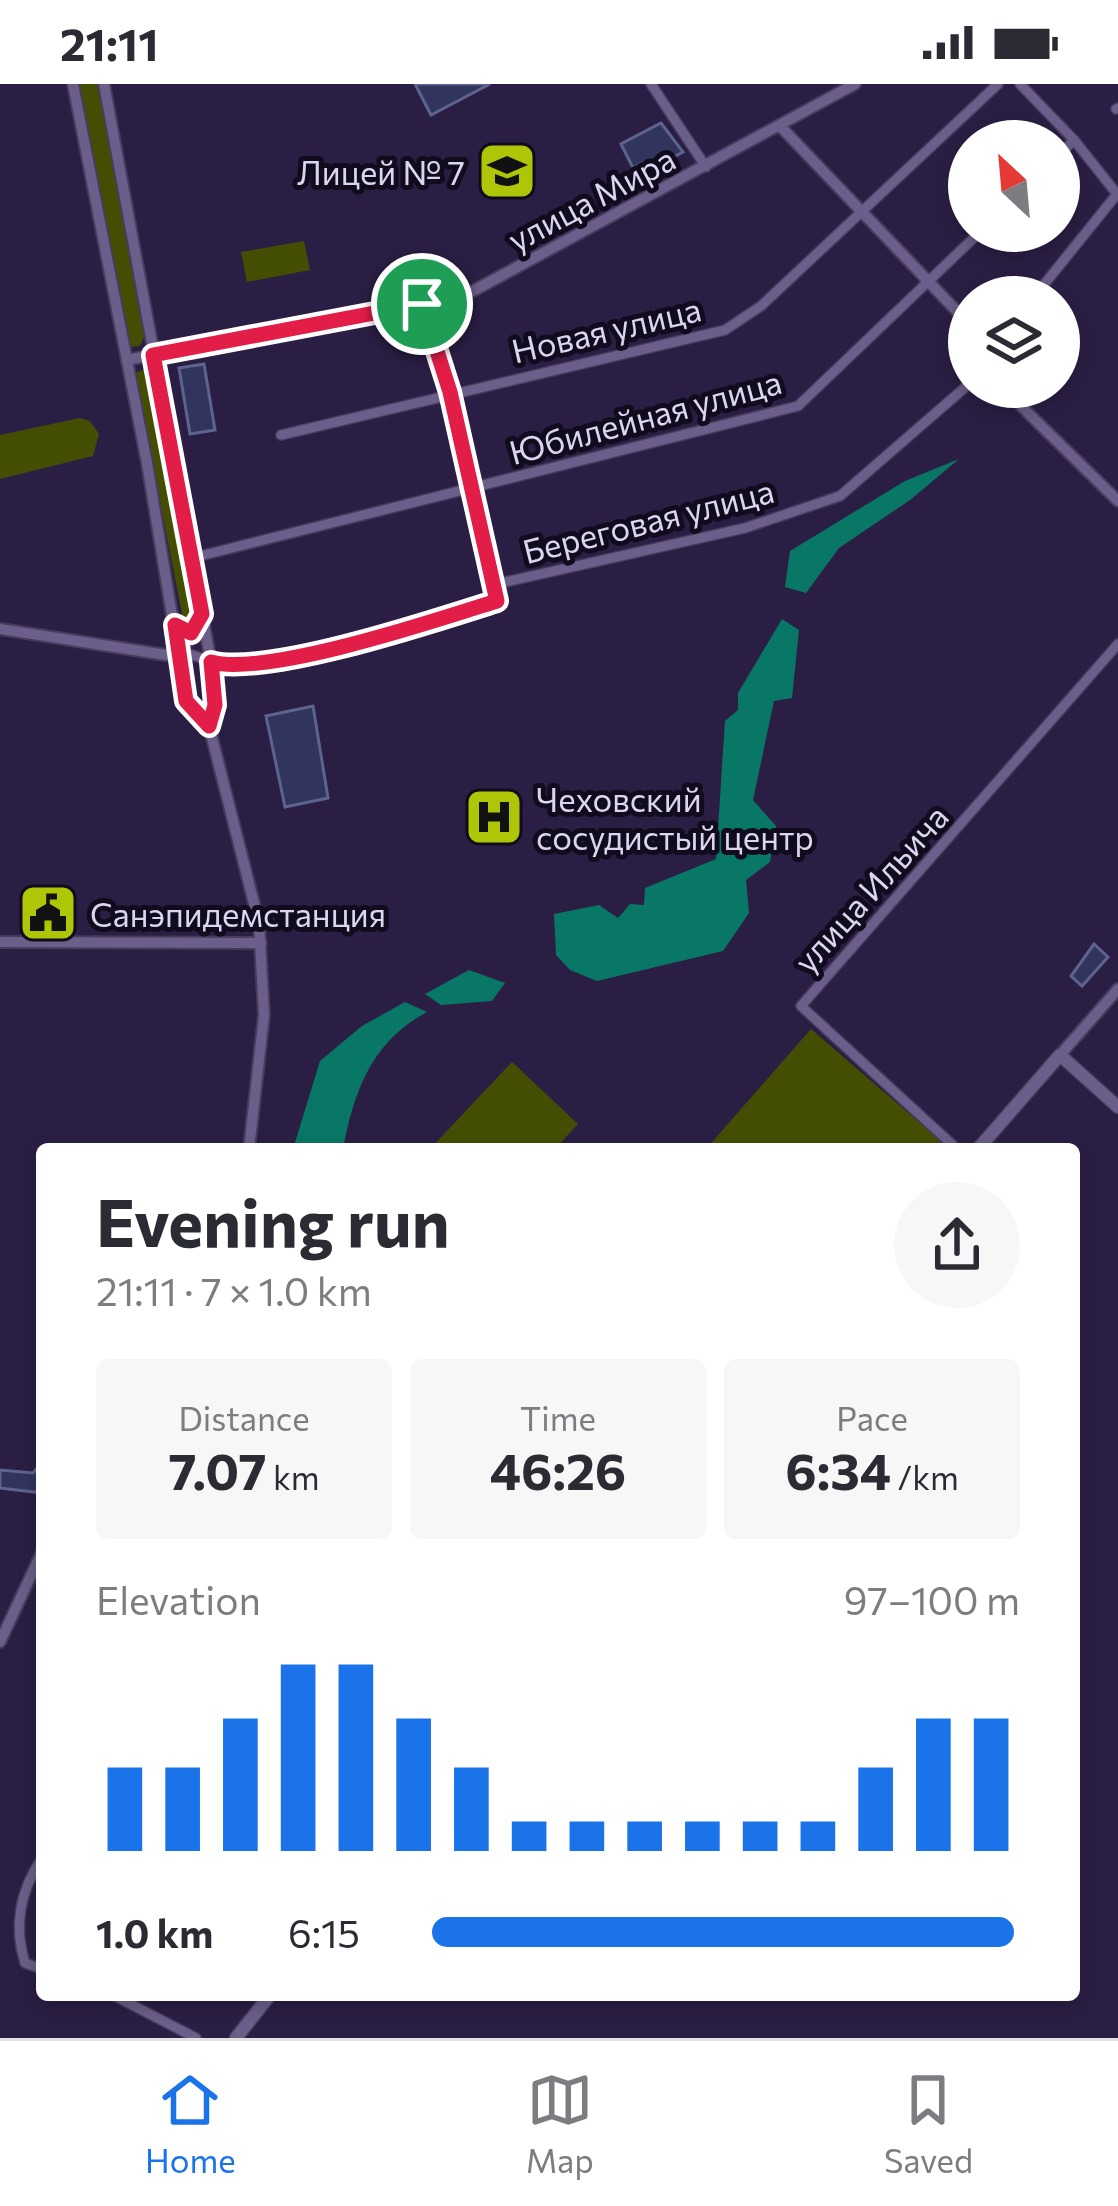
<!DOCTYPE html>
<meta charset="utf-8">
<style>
:root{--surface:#fff;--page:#f7f7f7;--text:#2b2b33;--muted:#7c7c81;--line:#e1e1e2;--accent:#1a73e8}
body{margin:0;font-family:Commissioner,sans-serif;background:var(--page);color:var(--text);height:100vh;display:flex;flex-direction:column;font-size:45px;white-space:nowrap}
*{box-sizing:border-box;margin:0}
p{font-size:39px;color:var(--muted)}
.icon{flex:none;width:66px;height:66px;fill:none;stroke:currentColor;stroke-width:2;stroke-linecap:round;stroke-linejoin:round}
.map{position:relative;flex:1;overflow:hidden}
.drawer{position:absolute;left:36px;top:1059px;width:1044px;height:858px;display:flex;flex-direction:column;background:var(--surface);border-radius:12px;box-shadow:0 6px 18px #0003}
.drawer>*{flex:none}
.needle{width:78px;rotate:334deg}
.tools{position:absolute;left:948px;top:36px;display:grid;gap:24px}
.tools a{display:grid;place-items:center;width:132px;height:132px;border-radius:50%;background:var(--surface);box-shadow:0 6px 18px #0003;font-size:60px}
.pin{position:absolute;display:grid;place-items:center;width:102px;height:102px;color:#fff;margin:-51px;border:6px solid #fff;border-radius:50%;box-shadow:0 3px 12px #0007}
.round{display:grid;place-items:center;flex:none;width:126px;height:126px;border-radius:63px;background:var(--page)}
.summary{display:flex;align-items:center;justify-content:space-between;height:204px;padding:0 60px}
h1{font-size:66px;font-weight:700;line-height:90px}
.stats{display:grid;grid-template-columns:repeat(3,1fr);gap:18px;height:204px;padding:12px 60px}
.stats div{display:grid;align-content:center;border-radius:12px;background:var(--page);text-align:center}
.stats b{font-size:51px;font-weight:700}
.stats small{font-size:33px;font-weight:400}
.stats p{font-size:33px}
.chart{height:336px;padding:24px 60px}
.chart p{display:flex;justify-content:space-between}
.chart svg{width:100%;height:216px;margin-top:12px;stroke:var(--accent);stroke-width:6}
ul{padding:0 60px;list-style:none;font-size:39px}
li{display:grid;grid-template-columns:192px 144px 1fr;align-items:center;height:90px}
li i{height:30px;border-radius:15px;background:var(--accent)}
.status{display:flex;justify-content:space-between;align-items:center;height:84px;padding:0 60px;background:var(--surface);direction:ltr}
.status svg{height:33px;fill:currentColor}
.tab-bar{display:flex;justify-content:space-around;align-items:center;height:168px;border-top:3px solid var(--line);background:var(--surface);font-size:33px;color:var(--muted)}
.tab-bar a{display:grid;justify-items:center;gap:6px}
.tab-bar .active{color:var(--accent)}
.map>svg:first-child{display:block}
.green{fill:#444e03}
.water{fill:#097765}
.building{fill:#31355d;stroke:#5d638f;stroke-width:3}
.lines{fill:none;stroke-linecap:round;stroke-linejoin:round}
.minor-casing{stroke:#483b5c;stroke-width:12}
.tertiary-casing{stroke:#483b5c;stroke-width:14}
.secondary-casing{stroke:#483b5c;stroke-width:15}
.minor{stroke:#6b5e8a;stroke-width:9}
.tertiary{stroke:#6b5e8a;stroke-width:10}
.secondary{stroke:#6b5e8a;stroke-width:12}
.route-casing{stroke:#fff;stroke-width:24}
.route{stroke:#e11d48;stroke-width:15}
.labels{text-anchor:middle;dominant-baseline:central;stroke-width:10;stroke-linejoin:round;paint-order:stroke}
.poi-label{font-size:33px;fill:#dcd5ef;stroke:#110c1d;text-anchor:start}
.street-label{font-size:33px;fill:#dcd5ef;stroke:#110c1d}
</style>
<div class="status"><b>21:11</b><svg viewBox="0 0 49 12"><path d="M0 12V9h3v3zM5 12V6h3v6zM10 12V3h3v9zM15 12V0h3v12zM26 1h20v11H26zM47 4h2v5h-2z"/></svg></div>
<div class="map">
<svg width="1118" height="1954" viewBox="0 0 1118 1954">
<rect width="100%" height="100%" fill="#2b1e44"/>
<!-- green -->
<g class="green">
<path d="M 77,0 L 98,0 L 144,253 L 140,262 L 131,263 L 125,251 Z"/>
<path d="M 304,157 L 310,186 L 247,198 L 241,168 Z"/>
<path d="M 149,283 L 196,538 L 185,545 L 135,289 Z"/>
<path d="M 80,334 L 90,337 L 99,350 L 93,372 L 0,395 L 0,351 Z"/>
<path d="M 811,945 L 950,1065 L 706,1065 Z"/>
<path d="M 512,978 L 578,1040 L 555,1065 L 430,1065 Z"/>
</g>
<!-- water -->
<g class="water">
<path d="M 959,375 L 910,416 L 839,464 L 806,509 L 785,503 L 790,467 L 905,397 Z"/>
<path d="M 782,535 L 799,546 L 792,614 L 774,617 L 753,716 L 776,742 L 770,778 L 746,796 L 749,829 L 723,867 L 597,897 L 570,886 L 556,871 L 554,830 L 599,821 L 618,834 L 630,820 L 644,821 L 645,804 L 716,775 L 725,637 L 738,626 L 738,609 Z"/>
<path d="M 469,886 L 505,899 L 492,917 L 441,921 L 425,910 Z"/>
<path d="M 405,918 L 427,928 C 372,957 354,1007 343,1065 L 293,1065 L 320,977 L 362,942 Z"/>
</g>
<!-- building -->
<g class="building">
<path d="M 415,0 L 490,0 L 431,31 Z"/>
<path d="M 661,39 L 683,68 L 649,86 L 644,78 L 633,84 L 621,60 Z"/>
<path d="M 204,280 L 215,346 L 190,350 L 179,284 Z"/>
<path d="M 313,622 L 328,714 L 285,723 L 266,632 Z"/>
<path d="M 22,819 L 74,820 L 73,839 L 22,838 Z"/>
<path d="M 1094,860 L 1108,873 L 1082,902 L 1071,892 Z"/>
<path d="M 37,1384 L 42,1387 L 42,1409 L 0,1404 L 0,1386 L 33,1389 Z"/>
</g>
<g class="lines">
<!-- minor casing -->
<g class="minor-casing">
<g id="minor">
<path d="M 651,0 L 706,83"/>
<path d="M 1020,0 L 1074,56 L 1117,110 L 1034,213"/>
<path d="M 1116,25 L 1118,24"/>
<path d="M 1059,71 L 1074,56"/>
<path d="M 281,351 L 725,246 L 761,222 L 998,0"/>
<path d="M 192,474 L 798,322 L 981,147"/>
<path d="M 496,500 L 745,444 L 840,412 L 969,300"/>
<path d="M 201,535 L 196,550 L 180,567 L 229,583 L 247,580 L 405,546 L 498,517 L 450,308 L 421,220"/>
<path d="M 957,1065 L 801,922 L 1118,560"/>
<path d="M 42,1774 C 20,1807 13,1841 25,1879 L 42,1885"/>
<path d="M 113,1911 L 196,1954"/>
</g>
</g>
<!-- tertiary casing -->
<g class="tertiary-casing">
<g id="tertiary">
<path d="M 73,0 L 147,379 L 186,617 L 209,642"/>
<path d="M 104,0 L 211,578 L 215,621 L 209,642 L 259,839 L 264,931 L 249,1065"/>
<path d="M 780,42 L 969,240"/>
<path d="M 127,276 L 473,207 L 855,0"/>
<path d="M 1011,303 L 1022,323 L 1118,417"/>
<path d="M 0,545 L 166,571 L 180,567"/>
<path d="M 0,858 L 261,859"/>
<path d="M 1060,971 L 1118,905"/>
<path d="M 0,1558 L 42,1468"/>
</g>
</g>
<!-- secondary casing -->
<g class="secondary-casing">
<g id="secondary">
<path d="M 978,1065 L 1060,971 L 1118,1023"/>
<path d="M 236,1954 L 270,1911"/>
</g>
</g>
<!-- minor -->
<use href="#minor" class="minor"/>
<!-- tertiary -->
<use href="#tertiary" class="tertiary"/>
<!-- secondary -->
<use href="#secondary" class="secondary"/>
</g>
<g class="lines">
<!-- route casing -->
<g class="route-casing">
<path id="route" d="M 422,220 L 450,308 L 497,517 C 437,536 267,593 211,578 L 215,621 L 209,642 L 186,617 L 175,541 L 191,549 L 202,530 L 153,271 Z"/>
</g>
<!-- route -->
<use href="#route" class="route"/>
</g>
<!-- icons -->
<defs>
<g id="school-square" transform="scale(3)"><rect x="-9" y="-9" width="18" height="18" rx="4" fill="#afc507" stroke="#110c1d"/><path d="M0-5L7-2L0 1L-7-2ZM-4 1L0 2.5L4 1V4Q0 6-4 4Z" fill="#111"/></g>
<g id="hospital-square" transform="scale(3)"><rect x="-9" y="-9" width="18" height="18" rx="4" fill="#afc507" stroke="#110c1d"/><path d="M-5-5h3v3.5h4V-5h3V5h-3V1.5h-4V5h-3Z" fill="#111"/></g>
<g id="civic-square" transform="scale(3)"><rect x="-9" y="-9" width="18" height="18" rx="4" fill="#afc507" stroke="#110c1d"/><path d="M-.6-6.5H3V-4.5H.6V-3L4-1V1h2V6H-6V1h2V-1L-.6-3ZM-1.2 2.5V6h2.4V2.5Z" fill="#111"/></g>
</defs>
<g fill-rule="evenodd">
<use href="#school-square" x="507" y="87"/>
<use href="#hospital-square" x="494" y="733"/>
<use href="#civic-square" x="48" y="829"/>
</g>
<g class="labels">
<!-- poi labels -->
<g class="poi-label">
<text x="465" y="87" text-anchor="end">Лицей № 7</text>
<text x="536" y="714">Чеховский<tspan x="536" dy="38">сосудистый центр</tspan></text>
<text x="90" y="829">Санэпидемстанция</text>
</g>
<!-- street labels -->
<g class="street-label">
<text transform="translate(591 114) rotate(-28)">улица Мира</text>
<text transform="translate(606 245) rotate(-13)">Новая улица</text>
<text transform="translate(645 332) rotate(-15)">Юбилейная улица</text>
<text transform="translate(648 436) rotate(-14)">Береговая улица</text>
<text transform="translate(870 804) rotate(-48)">улица Ильича</text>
</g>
</g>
</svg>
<div class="tools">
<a><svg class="needle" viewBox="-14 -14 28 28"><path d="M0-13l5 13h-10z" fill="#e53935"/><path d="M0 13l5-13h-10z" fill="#7c7c81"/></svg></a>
<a><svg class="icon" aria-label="layers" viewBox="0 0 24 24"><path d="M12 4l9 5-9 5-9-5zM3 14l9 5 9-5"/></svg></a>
</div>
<div class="pin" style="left:422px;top:220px;background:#1e9e55"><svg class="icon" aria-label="arrive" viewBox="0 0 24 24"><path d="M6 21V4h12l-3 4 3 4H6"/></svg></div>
<section class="drawer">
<div class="summary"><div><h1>Evening run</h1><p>21:11 · 7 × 1.0 km</p></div><a class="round"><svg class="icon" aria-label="share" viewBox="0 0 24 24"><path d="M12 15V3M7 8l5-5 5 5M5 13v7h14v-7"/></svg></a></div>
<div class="stats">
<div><p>Distance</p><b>7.07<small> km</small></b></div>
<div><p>Time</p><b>46:26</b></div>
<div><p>Pace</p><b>6:34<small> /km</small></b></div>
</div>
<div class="chart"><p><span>Elevation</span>97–100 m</p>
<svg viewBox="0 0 160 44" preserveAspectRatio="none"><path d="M5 44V27M15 44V27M25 44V17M35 44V6M45 44V6M55 44V17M65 44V27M75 44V38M85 44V38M95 44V38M105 44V38M115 44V38M125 44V38M135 44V27M145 44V17M155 44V17"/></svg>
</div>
<ul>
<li><b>1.0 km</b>6:15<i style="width:99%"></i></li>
</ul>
</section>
</div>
<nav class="tab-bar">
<a class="active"><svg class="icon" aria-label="home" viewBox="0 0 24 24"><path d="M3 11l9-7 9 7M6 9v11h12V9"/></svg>Home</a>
<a><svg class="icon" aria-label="map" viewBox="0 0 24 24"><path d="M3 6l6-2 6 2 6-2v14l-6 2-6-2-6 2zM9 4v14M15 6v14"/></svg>Map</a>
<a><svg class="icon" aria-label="saved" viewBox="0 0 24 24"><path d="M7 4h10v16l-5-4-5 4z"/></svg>Saved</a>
</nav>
